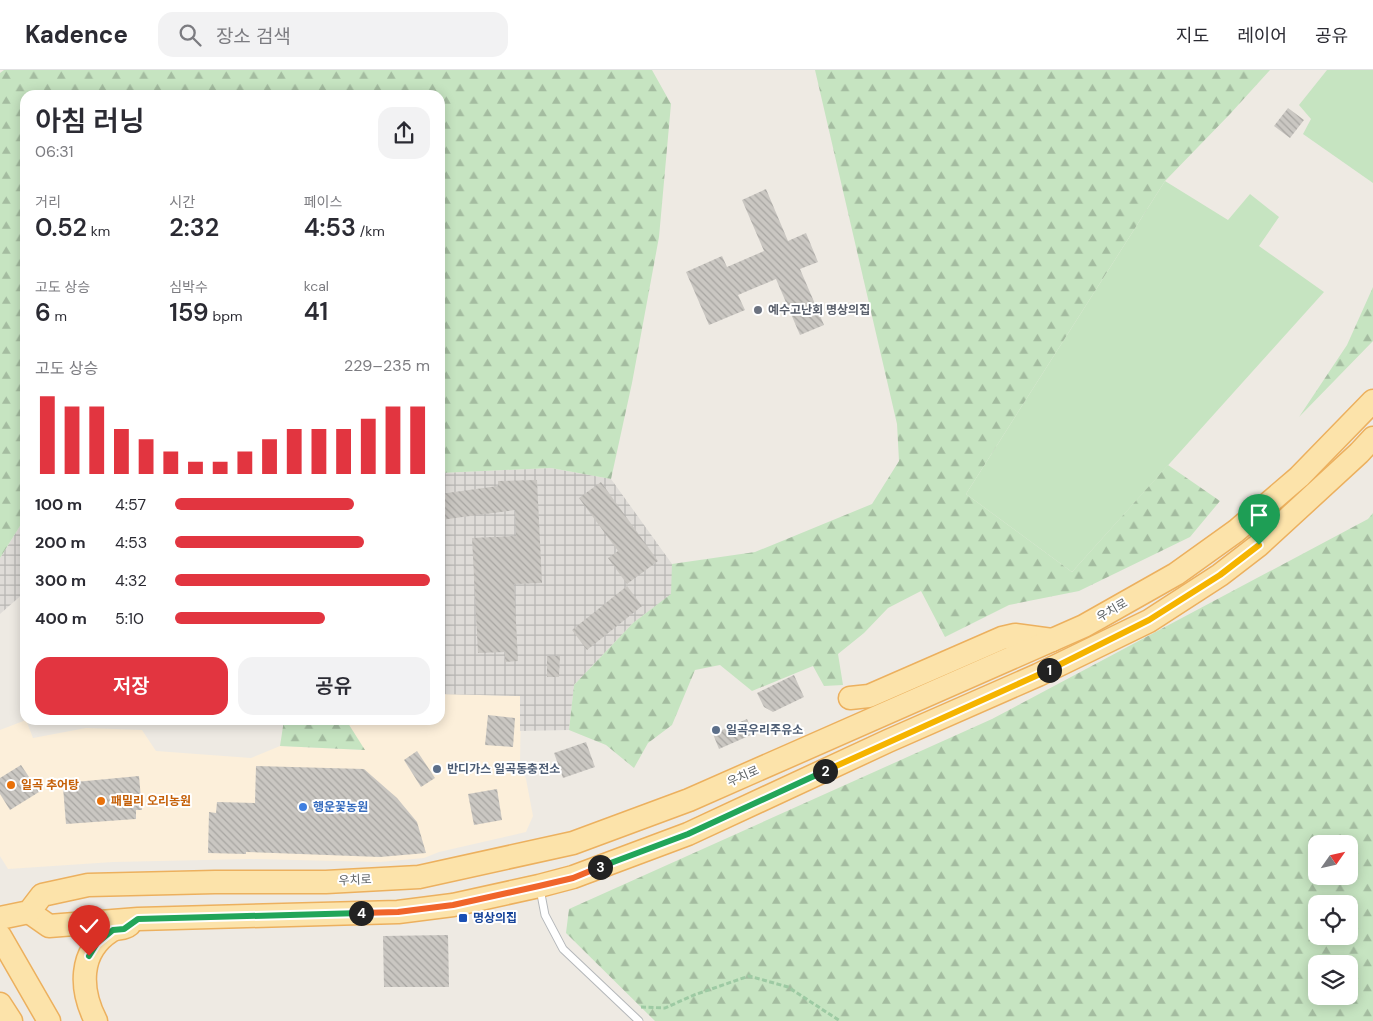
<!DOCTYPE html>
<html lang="ko">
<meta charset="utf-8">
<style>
:root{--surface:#fff;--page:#f2f2f3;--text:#2b2b33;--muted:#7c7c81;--line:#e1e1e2;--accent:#e23540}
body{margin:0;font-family:"DM Sans","Noto Sans KR",sans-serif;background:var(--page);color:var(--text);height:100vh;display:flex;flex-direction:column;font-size:19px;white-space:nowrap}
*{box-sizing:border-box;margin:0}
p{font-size:16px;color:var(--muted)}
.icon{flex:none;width:28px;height:28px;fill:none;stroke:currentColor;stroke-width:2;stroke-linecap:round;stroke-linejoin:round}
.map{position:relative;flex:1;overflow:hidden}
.panel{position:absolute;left:20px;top:20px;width:425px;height:635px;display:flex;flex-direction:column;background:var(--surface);border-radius:15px;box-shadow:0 2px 12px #0003}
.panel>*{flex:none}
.needle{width:32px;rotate:56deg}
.buttons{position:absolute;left:1308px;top:765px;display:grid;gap:10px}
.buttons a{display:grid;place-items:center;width:50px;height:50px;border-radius:10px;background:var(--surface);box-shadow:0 2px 12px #0003;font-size:25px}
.pin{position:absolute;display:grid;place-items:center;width:42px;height:42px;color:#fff;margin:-51px -21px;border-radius:50% 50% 50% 0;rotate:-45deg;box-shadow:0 0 5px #0007}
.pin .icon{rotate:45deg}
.km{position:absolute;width:25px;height:25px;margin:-12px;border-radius:50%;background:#222;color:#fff;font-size:14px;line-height:25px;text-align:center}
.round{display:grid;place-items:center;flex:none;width:52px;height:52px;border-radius:15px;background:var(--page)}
.summary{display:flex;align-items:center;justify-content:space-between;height:85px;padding:0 15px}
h1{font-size:28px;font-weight:600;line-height:38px}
.figures{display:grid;grid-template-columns:repeat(3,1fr);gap:8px;height:85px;padding:5px 15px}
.figures div{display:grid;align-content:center}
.figures b{font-size:25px;font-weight:600}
.figures small{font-size:14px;font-weight:400}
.figures p{font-size:14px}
.chart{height:140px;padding:10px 15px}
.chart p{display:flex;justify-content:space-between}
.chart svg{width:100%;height:90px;margin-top:5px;stroke:var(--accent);stroke-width:6}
.primary-button{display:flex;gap:10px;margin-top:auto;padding:10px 15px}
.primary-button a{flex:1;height:58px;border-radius:15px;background:var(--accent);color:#fff;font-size:20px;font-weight:600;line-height:58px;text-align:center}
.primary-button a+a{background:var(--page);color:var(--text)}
ul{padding:0 15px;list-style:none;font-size:16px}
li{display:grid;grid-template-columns:80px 60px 1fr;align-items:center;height:38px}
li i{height:12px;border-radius:6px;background:var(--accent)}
header{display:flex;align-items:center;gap:30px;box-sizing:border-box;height:70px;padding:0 25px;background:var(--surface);border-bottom:1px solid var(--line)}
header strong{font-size:24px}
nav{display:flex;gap:28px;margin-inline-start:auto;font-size:18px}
.search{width:350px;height:45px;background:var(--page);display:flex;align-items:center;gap:12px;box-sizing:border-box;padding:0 18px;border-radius:15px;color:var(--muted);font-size:19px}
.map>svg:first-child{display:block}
.commercial{fill:#fcefda}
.industrial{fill:url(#industrial-grid)}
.green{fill:#c6e4c1}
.forest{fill:url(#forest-firs);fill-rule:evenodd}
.building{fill:url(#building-back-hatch)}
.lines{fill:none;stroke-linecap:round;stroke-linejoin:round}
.service-casing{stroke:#b4b7ba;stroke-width:9}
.primary-casing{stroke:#ecb05e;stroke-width:25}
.path{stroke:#9dcaa3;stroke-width:3;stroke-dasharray:5 2.5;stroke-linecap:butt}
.service{stroke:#fff;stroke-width:7}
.primary{stroke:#fce3aa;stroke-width:22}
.split-1-casing{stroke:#fff;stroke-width:10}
.split-2-casing{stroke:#fff;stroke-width:10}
.split-3-casing{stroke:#fff;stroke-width:10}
.split-4-casing{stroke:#fff;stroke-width:10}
.split-5-casing{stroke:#fff;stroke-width:10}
.split-1{stroke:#f5b400;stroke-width:6}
.split-2{stroke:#f5b400;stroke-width:6}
.split-3{stroke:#22a559;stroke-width:6}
.split-4{stroke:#f0652b;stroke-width:6}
.split-5{stroke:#22a559;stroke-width:6}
.worship-dot{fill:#6b7280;stroke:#fff;stroke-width:2}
.service-dot{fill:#5c6f8a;stroke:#fff;stroke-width:2}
.food-dot{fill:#e8710a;stroke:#fff;stroke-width:2}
.shop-dot{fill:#3f7fe0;stroke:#fff;stroke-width:2}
.transit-dot{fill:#1a4fb4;stroke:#fff;stroke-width:2}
.labels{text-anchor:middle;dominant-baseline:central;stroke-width:4;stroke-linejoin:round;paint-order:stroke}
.worship-label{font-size:12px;font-weight:bold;fill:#5b616d;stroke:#fff;text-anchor:start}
.street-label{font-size:12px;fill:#5b6063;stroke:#fff}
.service-label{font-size:12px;font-weight:bold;fill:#4e5e75;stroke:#fff;text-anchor:start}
.food-label{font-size:12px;font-weight:bold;fill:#c56008;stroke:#fff;text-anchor:start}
.shop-label{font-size:12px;font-weight:bold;fill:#366cbe;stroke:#fff;text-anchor:start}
.transit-label{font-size:12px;font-weight:bold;fill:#164399;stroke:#fff;text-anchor:start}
</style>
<header>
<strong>Kadence</strong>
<div class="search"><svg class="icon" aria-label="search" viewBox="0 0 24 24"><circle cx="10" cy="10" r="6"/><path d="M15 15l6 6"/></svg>장소 검색</div>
<nav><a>지도</a><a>레이어</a><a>공유</a></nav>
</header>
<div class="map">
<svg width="1373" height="951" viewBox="0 0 1373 951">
<defs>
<pattern id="industrial-grid" width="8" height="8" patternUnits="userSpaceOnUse" patternTransform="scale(1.25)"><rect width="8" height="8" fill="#dfdcd8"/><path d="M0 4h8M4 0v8" fill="none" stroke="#b8b6b3"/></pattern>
<pattern id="forest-firs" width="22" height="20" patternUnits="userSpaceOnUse" patternTransform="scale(1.25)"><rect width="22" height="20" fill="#c6e4c1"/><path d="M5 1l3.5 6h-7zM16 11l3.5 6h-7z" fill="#a4bca0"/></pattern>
<pattern id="building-back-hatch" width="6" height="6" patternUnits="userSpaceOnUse" patternTransform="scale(1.25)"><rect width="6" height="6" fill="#cac7c2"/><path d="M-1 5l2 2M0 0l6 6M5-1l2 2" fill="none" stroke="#a7a5a1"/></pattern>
</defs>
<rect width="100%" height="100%" fill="#eeeae3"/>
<!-- commercial -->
<path class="commercial" d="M 440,624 L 521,626 L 520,695 L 526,709 L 533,746 L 526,762 L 439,782 L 424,788 L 380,792 L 250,789 L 113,792 L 8,799 L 0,786 L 0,660 L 26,650 L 33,668 L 86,658 L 142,660 L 156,681 L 251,688 L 280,676 L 364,680 L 346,650 L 440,650 Z"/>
<!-- industrial -->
<g class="industrial">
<path d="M 551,398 L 611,409 L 672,494 L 672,524 L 633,553 L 574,615 L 569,660 L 520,661 L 520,626 L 440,624 L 440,403 Z"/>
<path d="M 25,448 L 25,522 L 0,544 L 0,488 Z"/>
</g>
<!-- green -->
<g class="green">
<path d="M 1327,0 L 1373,0 L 1373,113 L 1303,64 L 1311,49 L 1299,35 Z"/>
<path d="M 1165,111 L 1228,150 L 1250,124 L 1279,147 L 1259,176 L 1324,222 L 1072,502 L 966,424 Z"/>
</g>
<!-- forest -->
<g class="forest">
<path d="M 4,0 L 652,0 L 671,34 L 659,167 L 632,313 L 611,409 L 551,398 L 440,403 L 440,25 L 25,25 L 25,448 L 0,488 L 0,3 Z"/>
<path d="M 815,0 L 1270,0 L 1230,44 L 1165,111 L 966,424 L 1072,502 L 1168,395 L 1220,431 L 1190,467 L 1079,521 L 1009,535 L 945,567 L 921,521 L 888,538 L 864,563 L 838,584 L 843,615 L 824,616 L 813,596 L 752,621 L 720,595 L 695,600 L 672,655 L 648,673 L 634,698 L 606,675 L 569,660 L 574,615 L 633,553 L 671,524 L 672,494 L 755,482 L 872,434 L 899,391 L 897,354 Z"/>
<path d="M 1373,217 L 1373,271 L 1299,347 L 1347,275 Z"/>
<path d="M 1373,443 L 1373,951 L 655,951 L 566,863 L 569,839 L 992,649 L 1368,449 ZM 1316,774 L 1349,774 L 1349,806 L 1316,806 ZM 1316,834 L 1349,834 L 1349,866 L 1316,866 ZM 1316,894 L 1349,894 L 1349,926 L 1316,926 Z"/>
<path d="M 284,650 L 346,650 L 365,680 L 280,676 Z"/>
</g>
<!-- building -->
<g class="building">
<path d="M 1288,38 L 1304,50 L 1290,68 L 1274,56 Z"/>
<path d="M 766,119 L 788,171 L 806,163 L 818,192 L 800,199 L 824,255 L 800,265 L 776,209 L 738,225 L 745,240 L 709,255 L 686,202 L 722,186 L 727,197 L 764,181 L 742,130 Z"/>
<path d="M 537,410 L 542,513 L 514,514 L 518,591 L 505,592 L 505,582 L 478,583 L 472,468 L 516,466 L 515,440 L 440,450 L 440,424 L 498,416 L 498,411 Z"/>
<path d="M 601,412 L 658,491 L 627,514 L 608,488 L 618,481 L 579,428 Z"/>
<path d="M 627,516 L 642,536 L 587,580 L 572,560 Z"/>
<path d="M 547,586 L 560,586 L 559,607 L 547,607 Z"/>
<path d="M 794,605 L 804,627 L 773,642 L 764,637 L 757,623 Z"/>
<path d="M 488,645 L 515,648 L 513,677 L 485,675 Z"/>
<path d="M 747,649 L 753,664 L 719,679 L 713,664 Z"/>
<path d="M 586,672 L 595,697 L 563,708 L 554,683 Z"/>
<path d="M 417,681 L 435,708 L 421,717 L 404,690 Z"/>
<path d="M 21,695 L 39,722 L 10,740 L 0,724 L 0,708 Z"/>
<path d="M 256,696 L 364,699 L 397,728 L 417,752 L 426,783 L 380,787 L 246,782 L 246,784 L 208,783 L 209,742 L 216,743 L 217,732 L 255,733 Z"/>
<path d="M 139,706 L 142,740 L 136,740 L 136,749 L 66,754 L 63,717 L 73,716 L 75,712 Z"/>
<path d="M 497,719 L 502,750 L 474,755 L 468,724 Z"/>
<path d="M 448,865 L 449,917 L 384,917 L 383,866 Z"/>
</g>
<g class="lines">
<!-- service casing -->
<g class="service-casing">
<path id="service" d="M 540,819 L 545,845 L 563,879 L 639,951"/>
</g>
<!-- primary casing -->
<g class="primary-casing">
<g id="primary">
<path d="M 850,628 L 869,626 L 1002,568 L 1015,565 L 1052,570"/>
<path d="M 29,842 L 49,856 L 138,849 L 398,842 L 453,835 L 539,816 L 573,807 L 688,764 L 888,671 L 1038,605 L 1149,551 L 1220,505 L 1259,475 L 1359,383 L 1373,368"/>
<path d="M 0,848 L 29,842 L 42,825 L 88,815 L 215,812 L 326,812 L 419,807 L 573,773 L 689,730 L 1084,556 L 1176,504 L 1236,461 L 1299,407 L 1373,331"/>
<path d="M 0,866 L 49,951"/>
<path d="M 0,934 L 11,951"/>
<path d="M 96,951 C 80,920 78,882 111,861 C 117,857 123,860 129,855"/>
</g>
</g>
<!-- path -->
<path class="path" d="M 641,937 L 665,938 L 694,925 L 749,906 L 788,917 L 840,951"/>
<!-- service -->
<use href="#service" class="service"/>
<!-- primary -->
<use href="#primary" class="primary"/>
</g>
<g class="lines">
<!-- split-1 casing -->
<g class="split-1-casing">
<path id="split-1" d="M 1049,600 L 1149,550 L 1220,505 L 1259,475"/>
</g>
<!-- split-2 casing -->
<g class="split-2-casing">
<path id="split-2" d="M 825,701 L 1049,600"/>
</g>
<!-- split-3 casing -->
<g class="split-3-casing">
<path id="split-3" d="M 600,797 L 688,764 L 825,701"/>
</g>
<!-- split-4 casing -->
<g class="split-4-casing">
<path id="split-4" d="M 361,843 L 398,842 L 453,835 L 539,816 L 573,808 L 600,797"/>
</g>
<!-- split-5 casing -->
<g class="split-5-casing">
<path id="split-5" d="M 89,886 L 97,873 L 113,860 L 124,859 L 138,849 L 361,843"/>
</g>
<!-- split-1 -->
<use href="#split-1" class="split-1"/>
<!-- split-2 -->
<use href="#split-2" class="split-2"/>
<!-- split-3 -->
<use href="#split-3" class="split-3"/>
<!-- split-4 -->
<use href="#split-4" class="split-4"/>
<!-- split-5 -->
<use href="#split-5" class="split-5"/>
</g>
<!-- markers -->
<circle class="worship-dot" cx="758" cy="240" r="5"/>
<g class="service-dot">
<circle cx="716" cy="660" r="5"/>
<circle cx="437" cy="699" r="5"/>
</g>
<g class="food-dot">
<circle cx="11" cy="715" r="5"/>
<circle cx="101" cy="731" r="5"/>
</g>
<circle class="shop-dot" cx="303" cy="737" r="5"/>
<rect class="transit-dot" x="458" y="843" width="10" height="10" rx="2.5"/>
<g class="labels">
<!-- worship labels -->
<g class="worship-label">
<text x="768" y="240">예수고난회 명상의집</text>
</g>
<!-- street labels -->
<g class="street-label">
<text transform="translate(1112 540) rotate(-30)">우치로</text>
<text transform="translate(743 706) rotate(-24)">우치로</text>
<text transform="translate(355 810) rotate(-3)">우치로</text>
</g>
<!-- service labels -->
<g class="service-label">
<text x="726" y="660">일곡우리주유소</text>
<text x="447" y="699">반디가스 일곡동충전소</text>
</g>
<!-- food labels -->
<g class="food-label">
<text x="21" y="715">일곡 추어탕</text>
<text x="111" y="731">패밀리 오리농원</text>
</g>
<!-- shop labels -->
<g class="shop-label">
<text x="313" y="737">행운꽃농원</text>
</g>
<!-- transit labels -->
<g class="transit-label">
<text x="473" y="848">명상의집</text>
</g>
</g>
</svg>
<div class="buttons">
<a><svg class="needle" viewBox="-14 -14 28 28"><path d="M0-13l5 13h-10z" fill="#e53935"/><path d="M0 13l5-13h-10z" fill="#7c7c81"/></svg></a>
<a><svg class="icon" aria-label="locate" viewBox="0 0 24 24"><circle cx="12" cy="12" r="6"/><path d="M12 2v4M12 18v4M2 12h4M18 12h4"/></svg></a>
<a><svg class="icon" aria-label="layers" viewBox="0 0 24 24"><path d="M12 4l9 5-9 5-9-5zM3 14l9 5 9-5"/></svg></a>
</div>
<div class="pin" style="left:1259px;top:475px;background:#1e9e55"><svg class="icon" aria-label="arrive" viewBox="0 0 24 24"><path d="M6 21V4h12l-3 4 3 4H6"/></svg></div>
<div class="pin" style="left:89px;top:886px;background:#d93025"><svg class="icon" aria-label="check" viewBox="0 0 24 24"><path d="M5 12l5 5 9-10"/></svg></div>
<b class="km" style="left:1049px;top:600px">1</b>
<b class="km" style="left:825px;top:701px">2</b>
<b class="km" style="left:600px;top:797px">3</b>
<b class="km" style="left:361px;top:843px">4</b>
<section class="panel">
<div class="summary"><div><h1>아침 러닝</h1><p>06:31</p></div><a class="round"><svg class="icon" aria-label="share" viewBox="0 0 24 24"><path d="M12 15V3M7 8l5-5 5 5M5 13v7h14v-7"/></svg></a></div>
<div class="figures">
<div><p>거리</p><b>0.52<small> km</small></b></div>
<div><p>시간</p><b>2:32</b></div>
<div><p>페이스</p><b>4:53<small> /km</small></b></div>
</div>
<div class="figures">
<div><p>고도 상승</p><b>6<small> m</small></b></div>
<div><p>심박수</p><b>159<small> bpm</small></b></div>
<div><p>kcal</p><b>41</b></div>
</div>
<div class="chart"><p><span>고도 상승</span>229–235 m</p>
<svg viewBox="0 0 160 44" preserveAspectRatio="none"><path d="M5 44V6M15 44V11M25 44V11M35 44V22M45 44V27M55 44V33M65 44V38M75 44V38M85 44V33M95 44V27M105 44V22M115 44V22M125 44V22M135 44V17M145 44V11M155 44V11"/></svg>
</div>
<ul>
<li><b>100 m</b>4:57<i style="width:70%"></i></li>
<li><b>200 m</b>4:53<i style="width:74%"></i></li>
<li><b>300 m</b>4:32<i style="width:100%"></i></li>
<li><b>400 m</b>5:10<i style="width:59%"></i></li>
</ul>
<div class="primary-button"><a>저장</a><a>공유</a></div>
</section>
</div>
